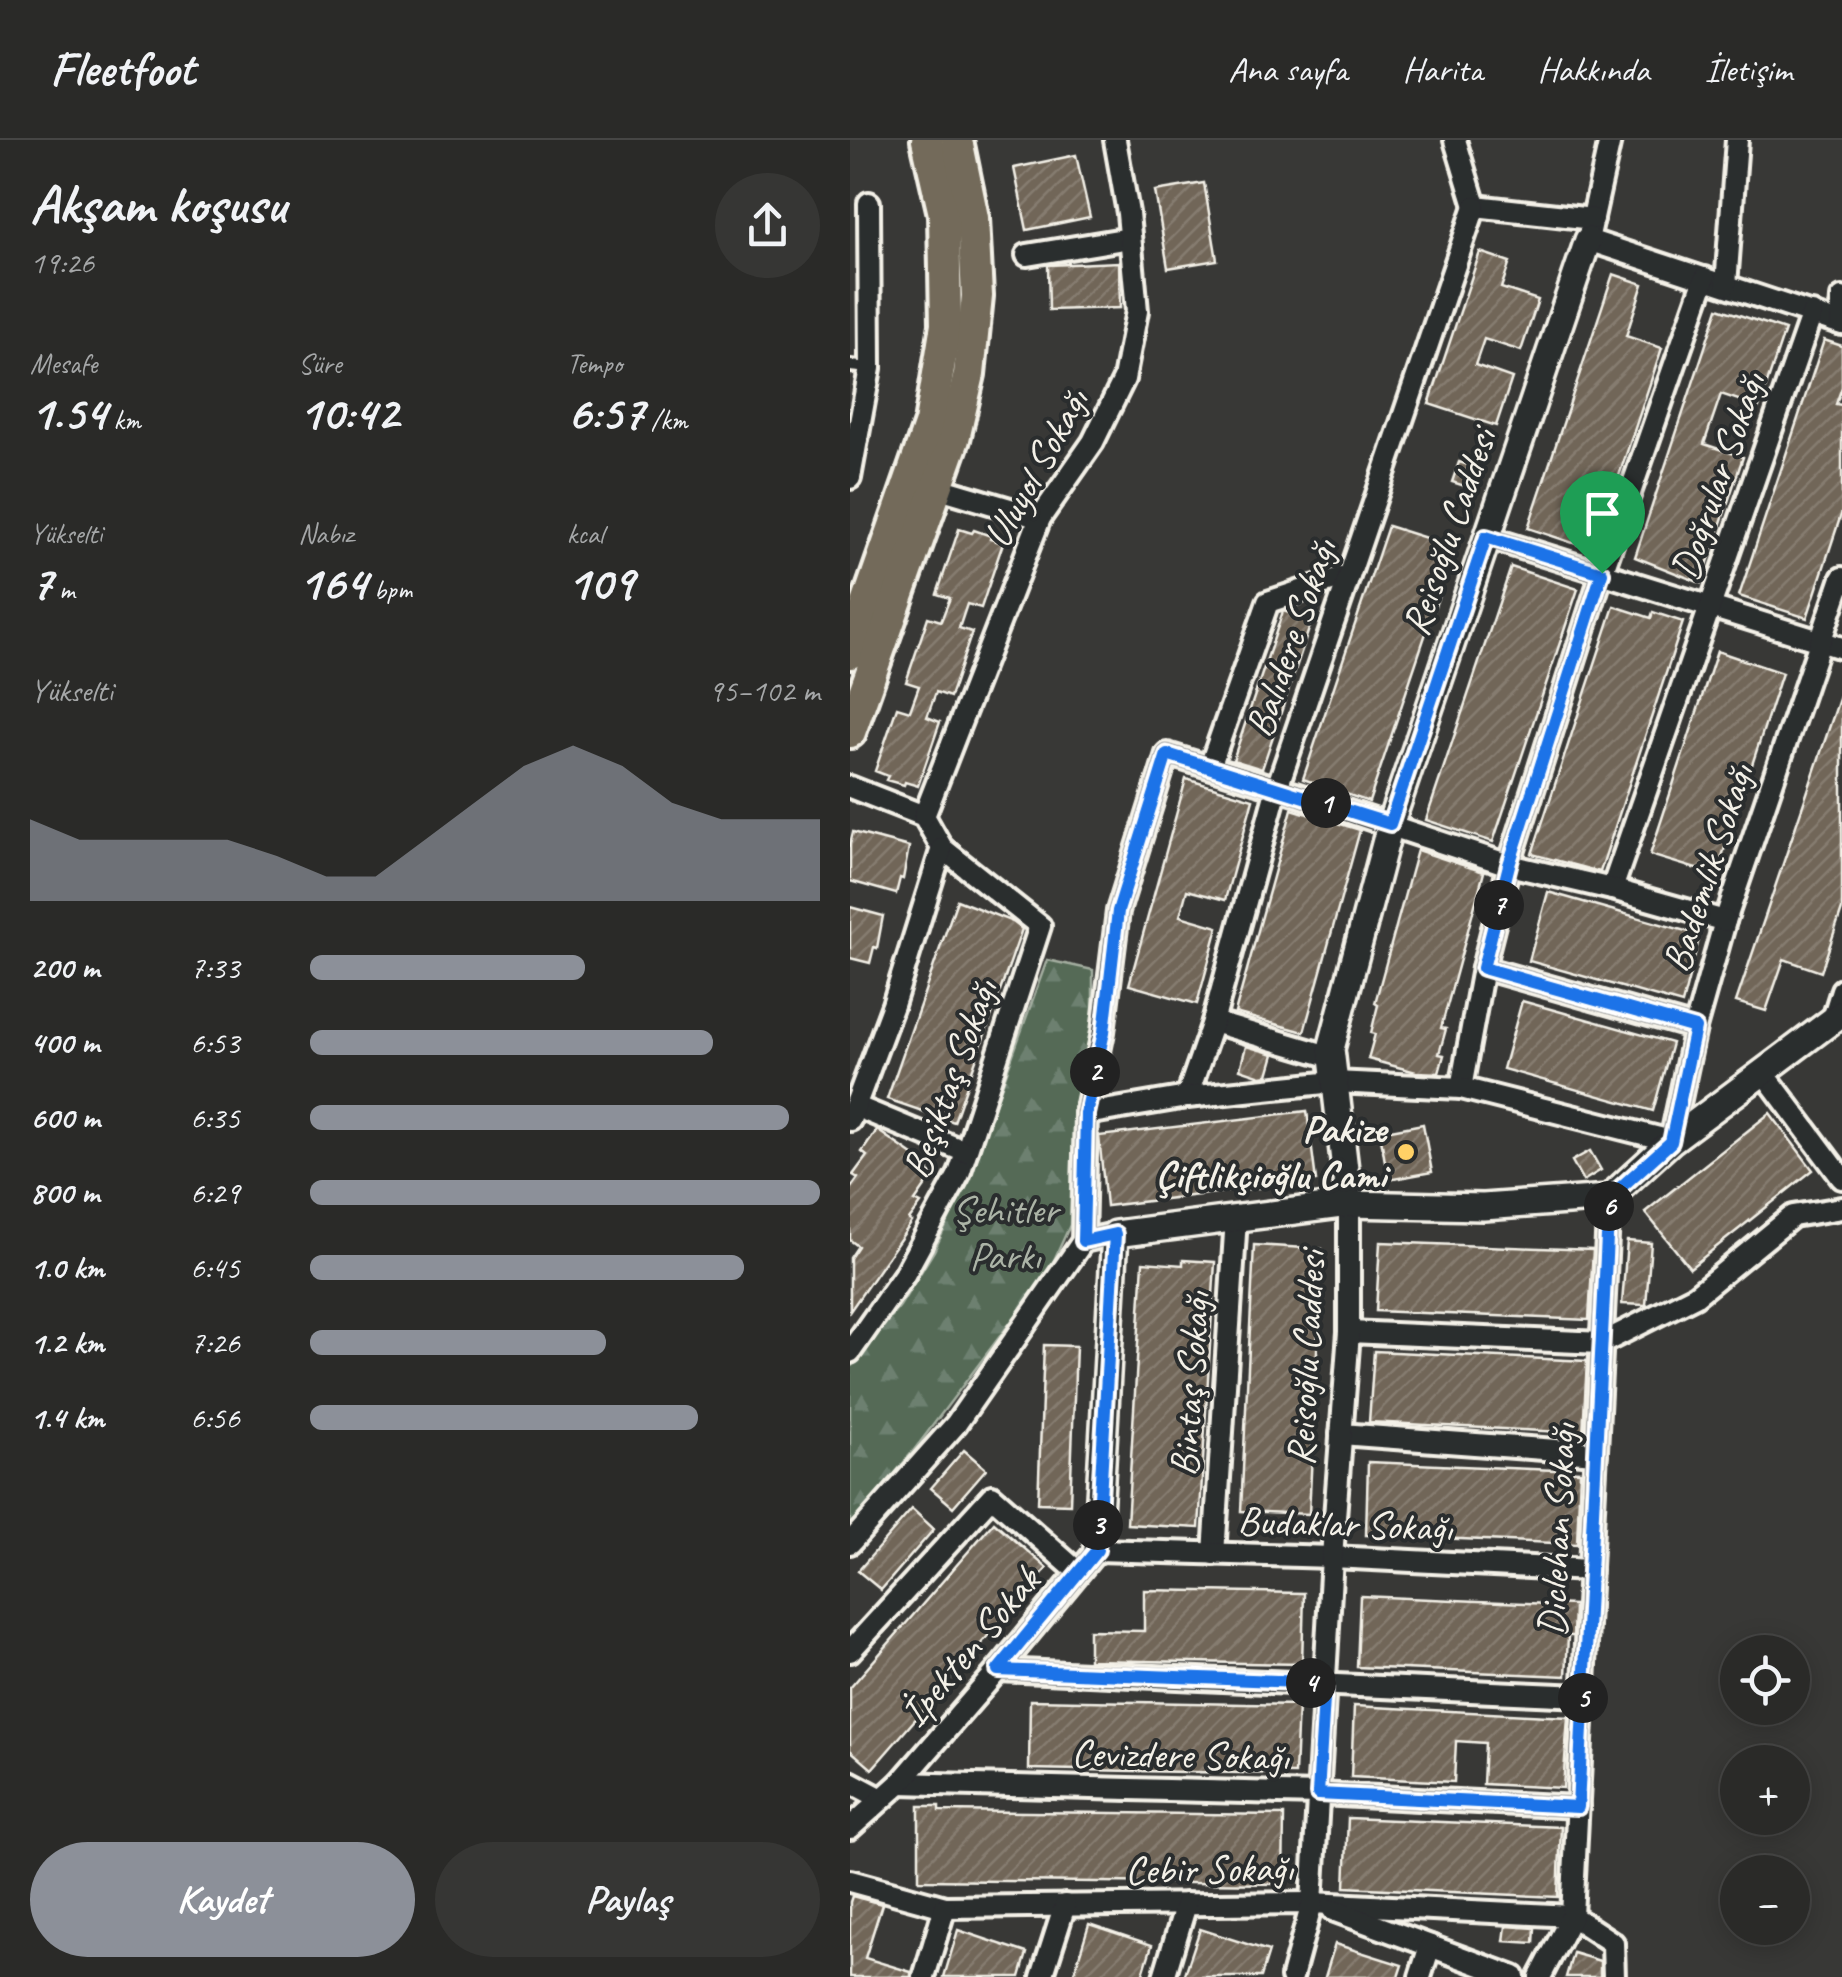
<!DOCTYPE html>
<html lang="tr">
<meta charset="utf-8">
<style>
:root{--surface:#2a2a28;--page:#363634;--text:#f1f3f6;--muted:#a5a7a8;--line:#464645;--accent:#8c9099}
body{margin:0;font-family:Caveat,sans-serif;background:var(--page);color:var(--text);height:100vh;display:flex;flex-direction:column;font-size:38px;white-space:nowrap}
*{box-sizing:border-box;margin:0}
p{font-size:32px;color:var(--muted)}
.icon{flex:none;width:55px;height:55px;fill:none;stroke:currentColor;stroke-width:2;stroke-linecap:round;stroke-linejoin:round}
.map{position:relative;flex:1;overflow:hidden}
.details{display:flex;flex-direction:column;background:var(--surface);width:850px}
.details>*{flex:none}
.tools{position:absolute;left:870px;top:1495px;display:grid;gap:20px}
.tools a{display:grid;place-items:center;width:90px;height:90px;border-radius:50%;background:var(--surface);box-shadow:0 5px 25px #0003,0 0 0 2px var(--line);font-size:50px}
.pin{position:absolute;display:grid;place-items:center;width:85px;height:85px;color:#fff;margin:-102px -42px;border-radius:50% 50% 50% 0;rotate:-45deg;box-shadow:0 0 10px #0007}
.pin .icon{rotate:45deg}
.km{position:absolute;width:50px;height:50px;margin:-25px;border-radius:50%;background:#222;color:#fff;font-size:28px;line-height:50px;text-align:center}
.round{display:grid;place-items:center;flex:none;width:105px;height:105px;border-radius:52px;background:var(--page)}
.overview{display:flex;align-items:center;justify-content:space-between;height:170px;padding:0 30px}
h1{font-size:55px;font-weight:700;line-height:75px}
.stats{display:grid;grid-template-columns:repeat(3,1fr);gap:15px;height:170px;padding:10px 30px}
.stats div{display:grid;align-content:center}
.stats b{font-size:50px;font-weight:700}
.stats small{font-size:28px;font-weight:400}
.stats p{font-size:28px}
.chart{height:280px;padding:20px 30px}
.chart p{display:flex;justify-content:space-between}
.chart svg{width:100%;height:180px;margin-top:10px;fill:var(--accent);opacity:.7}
.action{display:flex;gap:20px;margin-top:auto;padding:20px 30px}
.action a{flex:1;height:115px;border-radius:60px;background:var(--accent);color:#fff;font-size:40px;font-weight:700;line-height:115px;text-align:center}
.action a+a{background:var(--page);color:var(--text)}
ul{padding:0 30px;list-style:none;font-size:32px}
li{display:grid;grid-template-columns:160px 120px 1fr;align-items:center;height:75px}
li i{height:25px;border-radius:12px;background:var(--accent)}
header{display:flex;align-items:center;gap:60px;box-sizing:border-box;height:140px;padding:0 50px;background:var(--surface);border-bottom:2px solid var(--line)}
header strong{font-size:48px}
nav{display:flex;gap:55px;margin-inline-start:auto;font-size:35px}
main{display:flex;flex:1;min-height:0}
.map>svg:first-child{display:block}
.forest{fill:url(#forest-firs);stroke:#a4aea0;stroke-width:2.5}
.building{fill:url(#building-hatch);stroke:#f4f1e8;stroke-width:2.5}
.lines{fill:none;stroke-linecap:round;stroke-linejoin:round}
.service-casing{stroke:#f4f1e8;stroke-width:18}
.minor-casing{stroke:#f4f1e8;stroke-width:28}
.tertiary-casing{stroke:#f4f1e8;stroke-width:32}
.primary-casing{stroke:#f4f1e8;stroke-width:38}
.service{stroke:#2a2d2e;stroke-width:10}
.minor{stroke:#2a2d2e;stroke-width:20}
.tertiary{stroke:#2a2d2e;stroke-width:25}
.primary{stroke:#736b5a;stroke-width:30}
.route-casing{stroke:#fff;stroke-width:20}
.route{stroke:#1a73e8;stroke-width:12}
.poi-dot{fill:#ffd166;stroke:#2a2d2e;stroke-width:4}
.labels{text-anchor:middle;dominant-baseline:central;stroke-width:8;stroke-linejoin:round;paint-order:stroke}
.street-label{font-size:40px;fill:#f4f1e8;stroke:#2a2d2e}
.poi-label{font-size:40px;font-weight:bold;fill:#f4f1e8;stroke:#2a2d2e;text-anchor:end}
.park-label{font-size:40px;fill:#acb4a7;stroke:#2a2d2e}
</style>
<header>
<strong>Fleetfoot</strong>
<nav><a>Ana sayfa</a><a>Harita</a><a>Hakkında</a><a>İletişim</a></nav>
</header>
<main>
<section class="details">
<div class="overview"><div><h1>Akşam koşusu</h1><p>19:26</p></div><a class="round"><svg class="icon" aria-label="share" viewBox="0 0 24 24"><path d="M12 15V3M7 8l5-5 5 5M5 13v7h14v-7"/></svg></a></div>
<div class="stats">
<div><p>Mesafe</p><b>1.54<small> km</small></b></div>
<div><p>Süre</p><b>10:42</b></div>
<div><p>Tempo</p><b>6:57<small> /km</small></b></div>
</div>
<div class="stats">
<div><p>Yükselti</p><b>7<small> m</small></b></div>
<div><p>Nabız</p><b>164<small> bpm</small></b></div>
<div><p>kcal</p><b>109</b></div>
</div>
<div class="chart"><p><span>Yükselti</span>95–102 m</p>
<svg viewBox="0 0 160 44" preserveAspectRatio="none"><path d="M0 44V24L10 29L20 29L30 29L40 29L50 33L60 38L70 38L80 29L90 20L100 11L110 6L120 11L130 20L140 24L150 24L160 24V44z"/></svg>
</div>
<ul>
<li><b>200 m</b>7:33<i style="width:54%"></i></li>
<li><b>400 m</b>6:53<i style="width:79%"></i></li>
<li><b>600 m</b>6:35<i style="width:94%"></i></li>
<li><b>800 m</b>6:29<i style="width:100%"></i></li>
<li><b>1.0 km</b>6:45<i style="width:85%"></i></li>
<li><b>1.2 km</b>7:26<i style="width:58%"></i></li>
<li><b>1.4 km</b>6:56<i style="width:76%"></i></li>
</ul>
<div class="action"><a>Kaydet</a><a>Paylaş</a></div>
</section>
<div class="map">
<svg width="992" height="1837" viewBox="0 0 992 1837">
<defs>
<pattern id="forest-firs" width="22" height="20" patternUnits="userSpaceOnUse" patternTransform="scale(2.5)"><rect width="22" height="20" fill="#546a57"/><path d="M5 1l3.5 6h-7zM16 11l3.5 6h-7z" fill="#6d806f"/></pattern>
<pattern id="building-hatch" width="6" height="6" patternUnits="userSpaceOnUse" patternTransform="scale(2.5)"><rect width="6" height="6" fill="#716658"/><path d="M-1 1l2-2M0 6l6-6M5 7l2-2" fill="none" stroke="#867c70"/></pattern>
</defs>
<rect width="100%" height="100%" fill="#383836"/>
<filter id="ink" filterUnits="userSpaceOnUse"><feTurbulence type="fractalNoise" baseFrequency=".01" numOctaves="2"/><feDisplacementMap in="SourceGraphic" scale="20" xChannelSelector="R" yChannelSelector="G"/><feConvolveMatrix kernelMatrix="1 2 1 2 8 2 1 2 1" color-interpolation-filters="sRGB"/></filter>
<g filter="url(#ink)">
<!-- forest -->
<path class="forest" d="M 197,820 L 243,830 L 243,904 L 230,948 L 223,993 L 220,1085 L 199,1131 L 68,1305 L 0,1388 L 0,1228 L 50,1166 L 84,1111 L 98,1082 L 125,1020 Z"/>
<!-- building -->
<g class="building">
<path d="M 226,15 L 240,77 L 177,90 L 164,28 Z"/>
<path d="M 354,43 L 367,120 L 318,128 L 305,51 Z"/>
<path d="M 630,112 L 660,122 L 651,148 L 688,160 L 671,211 L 634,199 L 625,225 L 662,238 L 646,286 L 579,264 Z"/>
<path d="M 269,122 L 270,168 L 199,170 L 198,125 Z"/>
<path d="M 763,134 L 793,144 L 776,196 L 812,208 L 744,410 L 678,388 Z"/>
<path d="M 868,168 L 935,190 L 909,267 L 871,254 L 854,304 L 893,317 L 851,443 L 785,417 Z"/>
<path d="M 974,200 L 992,206 L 992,247 L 986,264 L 992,265 L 992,372 L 957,478 L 889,456 Z"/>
<path d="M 609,322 L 628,328 L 621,348 L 602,342 Z"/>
<path d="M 538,386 L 605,407 L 519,662 L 453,639 Z"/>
<path d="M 109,389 L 122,393 L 124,390 L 141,396 L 140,399 L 153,403 L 131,468 L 117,464 L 109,488 L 122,492 L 100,557 L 86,552 L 77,577 L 90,582 L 68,646 L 55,642 L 54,645 L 36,640 L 38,636 L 25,631 L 47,567 L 60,571 L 69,546 L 56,542 L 78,477 L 91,481 L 100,458 L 87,454 Z"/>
<path d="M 661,427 L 728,449 L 643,702 L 576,680 Z"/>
<path d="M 764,466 L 801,478 L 803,472 L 833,482 L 750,732 L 682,714 Z"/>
<path d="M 433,471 L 462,480 L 412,629 L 383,620 Z"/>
<path d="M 867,511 L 932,533 L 866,735 L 800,715 Z"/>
<path d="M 990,556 L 992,556 L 992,769 L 971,832 L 934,819 L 916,871 L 886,862 Z"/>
<path d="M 336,639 L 403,659 L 375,760 L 337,750 L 330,776 L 368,787 L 347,864 L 279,845 Z"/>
<path d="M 442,669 L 510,690 L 454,892 L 385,873 Z"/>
<path d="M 3,692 L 59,707 L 53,739 L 50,738 L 46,754 L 0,741 L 0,704 Z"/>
<path d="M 567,710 L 634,732 L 591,888 L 596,889 L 589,914 L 594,915 L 589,933 L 566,932 L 518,919 L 525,894 L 521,893 L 528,865 L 525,863 Z"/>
<path d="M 698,752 L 850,795 L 832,864 L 679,821 Z"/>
<path d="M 107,760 L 163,782 L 172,789 L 104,982 L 37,959 Z"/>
<path d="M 0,767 L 33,776 L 27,808 L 24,807 L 20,823 L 0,818 Z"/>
<path d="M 672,861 L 822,903 L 803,971 L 653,929 Z"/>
<path d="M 396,906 L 424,914 L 418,935 L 411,936 L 390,929 Z"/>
<path d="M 457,971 L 466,1041 L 256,1066 L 249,996 Z"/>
<path d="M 920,973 L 963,1030 L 840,1128 L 795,1072 Z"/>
<path d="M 573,984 L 582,1032 L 538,1040 L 530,992 Z"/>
<path d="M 27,990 L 80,1027 L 78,1031 L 83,1035 L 65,1061 L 71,1064 L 59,1080 L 62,1082 L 0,1171 L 0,1118 L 8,1106 L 0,1100 L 0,1049 L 8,1038 L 3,1035 L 17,1016 L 12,1012 Z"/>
<path d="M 740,1011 L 751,1030 L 733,1041 L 722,1021 Z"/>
<path d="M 777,1101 L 801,1103 L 796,1165 L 772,1164 Z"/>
<path d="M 530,1102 L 743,1110 L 739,1180 L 526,1171 Z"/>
<path d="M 404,1105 L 472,1109 L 459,1374 L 391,1371 Z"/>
<path d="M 333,1120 L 365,1122 L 349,1388 L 277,1384 L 293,1122 L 333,1125 Z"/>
<path d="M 194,1205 L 226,1206 L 220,1364 L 188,1363 Z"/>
<path d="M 524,1211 L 737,1221 L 733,1293 L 519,1282 Z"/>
<path d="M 114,1310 L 136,1329 L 103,1367 L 81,1348 Z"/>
<path d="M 518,1322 L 730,1331 L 727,1404 L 516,1395 Z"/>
<path d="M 62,1369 L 84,1389 L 31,1450 L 8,1431 Z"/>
<path d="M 144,1382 L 197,1428 L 22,1629 L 0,1610 L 0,1548 Z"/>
<path d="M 294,1450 L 454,1453 L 452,1524 L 239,1520 L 239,1490 L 294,1491 Z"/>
<path d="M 510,1456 L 724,1465 L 723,1496 L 718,1496 L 716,1536 L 507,1527 Z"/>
<path d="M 180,1560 L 448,1565 L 445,1634 L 179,1629 Z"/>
<path d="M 504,1566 L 718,1577 L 713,1648 L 633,1644 L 635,1603 L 606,1601 L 604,1642 L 501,1637 Z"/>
<path d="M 69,1666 L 89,1666 L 89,1671 L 434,1675 L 433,1744 L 69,1740 Z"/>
<path d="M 498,1678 L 711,1687 L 708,1757 L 495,1747 Z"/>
<path d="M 2,1756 L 32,1764 L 15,1818 L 61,1832 L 61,1837 L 0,1837 L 0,1762 Z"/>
<path d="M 239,1784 L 302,1805 L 292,1837 L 238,1837 L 224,1833 Z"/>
<path d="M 656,1786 L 685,1788 L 684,1803 L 654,1801 Z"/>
<path d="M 350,1789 L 419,1811 L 411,1837 L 334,1837 Z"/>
<path d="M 108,1790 L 177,1813 L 170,1837 L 94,1837 Z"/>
<path d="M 485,1804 L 552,1825 L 548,1837 L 475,1837 Z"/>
<path d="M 723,1813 L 750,1821 L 750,1837 L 716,1837 Z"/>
</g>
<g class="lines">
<!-- service casing -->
<g class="service-casing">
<path id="service" d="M 0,226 L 20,228"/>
</g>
<!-- minor casing -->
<g class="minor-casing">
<g id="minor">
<path d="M 605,0 L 625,66"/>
<path d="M 760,0 L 738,100 L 992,184"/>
<path d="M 625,66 L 743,79"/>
<path d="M 177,115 L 280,98"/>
<path d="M 876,145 L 887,0"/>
<path d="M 990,183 L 992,158"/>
<path d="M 0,338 L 20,228 L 19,63"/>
<path d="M 86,347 L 190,378"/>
<path d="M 636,397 L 992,508"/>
<path d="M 360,627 L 418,462 L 499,435"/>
<path d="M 0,647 L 74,676 L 92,708 L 190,786 L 109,1034 L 54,1135 L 0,1212"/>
<path d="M 74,676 L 190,378 L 243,302 L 274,239 L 287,171 L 278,73 L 265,0"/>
<path d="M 762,749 L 962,173"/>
<path d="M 633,828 L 845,888"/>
<path d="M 983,879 L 992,850"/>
<path d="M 363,882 L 482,917"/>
<path d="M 913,932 L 992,1038"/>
<path d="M 611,948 L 633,828 L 659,725 L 752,433 L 855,138"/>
<path d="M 337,957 L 363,882 L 427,648 L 625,66"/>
<path d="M 5,966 L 116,1012"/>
<path d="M 236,974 L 337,957 L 484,942 L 611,948 L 821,1001 L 845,888 L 875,781 L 992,438"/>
<path d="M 0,980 L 43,865 L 92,708"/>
<path d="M 233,1101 L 236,974 L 253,892 L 268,771 L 317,614 L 427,648 L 659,725 L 762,749 L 875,781"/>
<path d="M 499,1192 L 752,1203 L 845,1156 L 943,1076 L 992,1068"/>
<path d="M 491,1294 L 746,1313"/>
<path d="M 0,1403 L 106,1284 L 233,1101 L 265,1094"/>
<path d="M 364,1414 L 386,1078"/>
<path d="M 0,1511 L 142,1356 L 228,1432"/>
<path d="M 148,1530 L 733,1556"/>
<path d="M 0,1642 L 32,1659"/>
<path d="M 50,1643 L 469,1654 L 728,1667"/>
<path d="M 0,1688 L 50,1643 L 148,1530 L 247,1410 L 482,1417 L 740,1430"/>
<path d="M 0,1741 L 95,1767 L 462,1763 L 722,1776 L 763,1803 L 764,1837"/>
<path d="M 483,1770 L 664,1837"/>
<path d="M 74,1837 L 95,1767"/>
<path d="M 192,1837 L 215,1765"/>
<path d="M 314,1837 L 336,1764"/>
<path d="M 442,1837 L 462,1763 L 482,1417 L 499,1192 L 499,1064"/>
<path d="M 570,1837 L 580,1806"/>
<path d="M 690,1837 L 722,1776 L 759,1058"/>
</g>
</g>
<!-- tertiary casing -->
<g class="tertiary-casing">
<g id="tertiary">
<path d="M 499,1064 L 481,909 L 540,685 L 738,100"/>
<path d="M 247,1410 L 265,1094 L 499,1064 L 633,1067 L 759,1058 L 821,1001 L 992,873"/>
</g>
</g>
<!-- primary casing -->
<g class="primary-casing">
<g id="primary">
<path d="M 0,513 L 80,283 L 96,185 L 94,74 L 77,0"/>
<path d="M 0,592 L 104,299 L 119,234 L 127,156 L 123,78 L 107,0"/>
</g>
</g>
<!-- service -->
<use href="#service" class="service"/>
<!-- minor -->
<use href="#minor" class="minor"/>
<!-- tertiary -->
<use href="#tertiary" class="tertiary"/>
<!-- primary -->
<use href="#primary" class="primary"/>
</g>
</g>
<g class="lines" filter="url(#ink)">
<!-- route casing -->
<g class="route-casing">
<path id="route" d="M 636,397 L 752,433 L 659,725 L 633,828 L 845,888 L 821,1002 L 759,1058 L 728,1667 L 468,1654 L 475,1543 L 148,1530 L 247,1410 L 265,1094 L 233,1101 L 236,974 L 254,892 L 268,771 L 317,614 L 540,684 Z"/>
</g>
<!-- route -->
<use href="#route" class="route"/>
</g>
<!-- markers -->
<circle class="poi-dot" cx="556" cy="1012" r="10"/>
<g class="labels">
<!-- street labels -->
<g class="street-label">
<text transform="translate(186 328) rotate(-61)">Uluyol Sokağı</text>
<text transform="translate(868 336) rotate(-71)">Doğrular Sokağı</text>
<text transform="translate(599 392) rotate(-71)">Reisoğlu Caddesi</text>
<text transform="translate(441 498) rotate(-71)">Balıdere Sokağı</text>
<text transform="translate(858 728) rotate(-72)">Bademlik Sokağı</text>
<text transform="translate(100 939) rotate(-70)">Beşiktaş Sokağı</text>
<text transform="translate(456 1218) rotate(-87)">Reisoğlu Caddesi</text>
<text transform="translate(340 1244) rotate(-86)">Bintaş Sokağı</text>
<text transform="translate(495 1384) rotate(2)">Budaklar Sokağı</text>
<text transform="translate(707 1390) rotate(-87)">Diclehan Sokağı</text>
<text transform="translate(120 1507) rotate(-50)">İpekten Sokak</text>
<text transform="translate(330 1615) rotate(1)">Cevizdere Sokağı</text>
<text transform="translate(359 1729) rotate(-1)">Cebir Sokağı</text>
</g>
<!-- poi labels -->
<g class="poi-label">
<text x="536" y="989">Pakize<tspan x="536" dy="46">Çiftlikçioğlu Cami</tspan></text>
</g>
<!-- park labels -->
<g class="park-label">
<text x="155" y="1070">Şehitler<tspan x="155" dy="46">Parkı</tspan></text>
</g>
</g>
</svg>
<div class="tools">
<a><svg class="icon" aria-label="locate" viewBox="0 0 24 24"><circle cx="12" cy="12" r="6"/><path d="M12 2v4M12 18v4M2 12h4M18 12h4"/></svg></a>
<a>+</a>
<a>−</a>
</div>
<div class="pin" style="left:752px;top:433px;background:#1e9e55"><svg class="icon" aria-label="arrive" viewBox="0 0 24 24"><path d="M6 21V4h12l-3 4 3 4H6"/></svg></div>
<b class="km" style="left:476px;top:663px">1</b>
<b class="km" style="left:245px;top:932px">2</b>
<b class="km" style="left:248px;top:1385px">3</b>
<b class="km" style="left:461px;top:1543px">4</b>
<b class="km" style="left:733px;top:1558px">5</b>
<b class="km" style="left:759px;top:1066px">6</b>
<b class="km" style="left:649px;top:765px">7</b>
</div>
</main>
